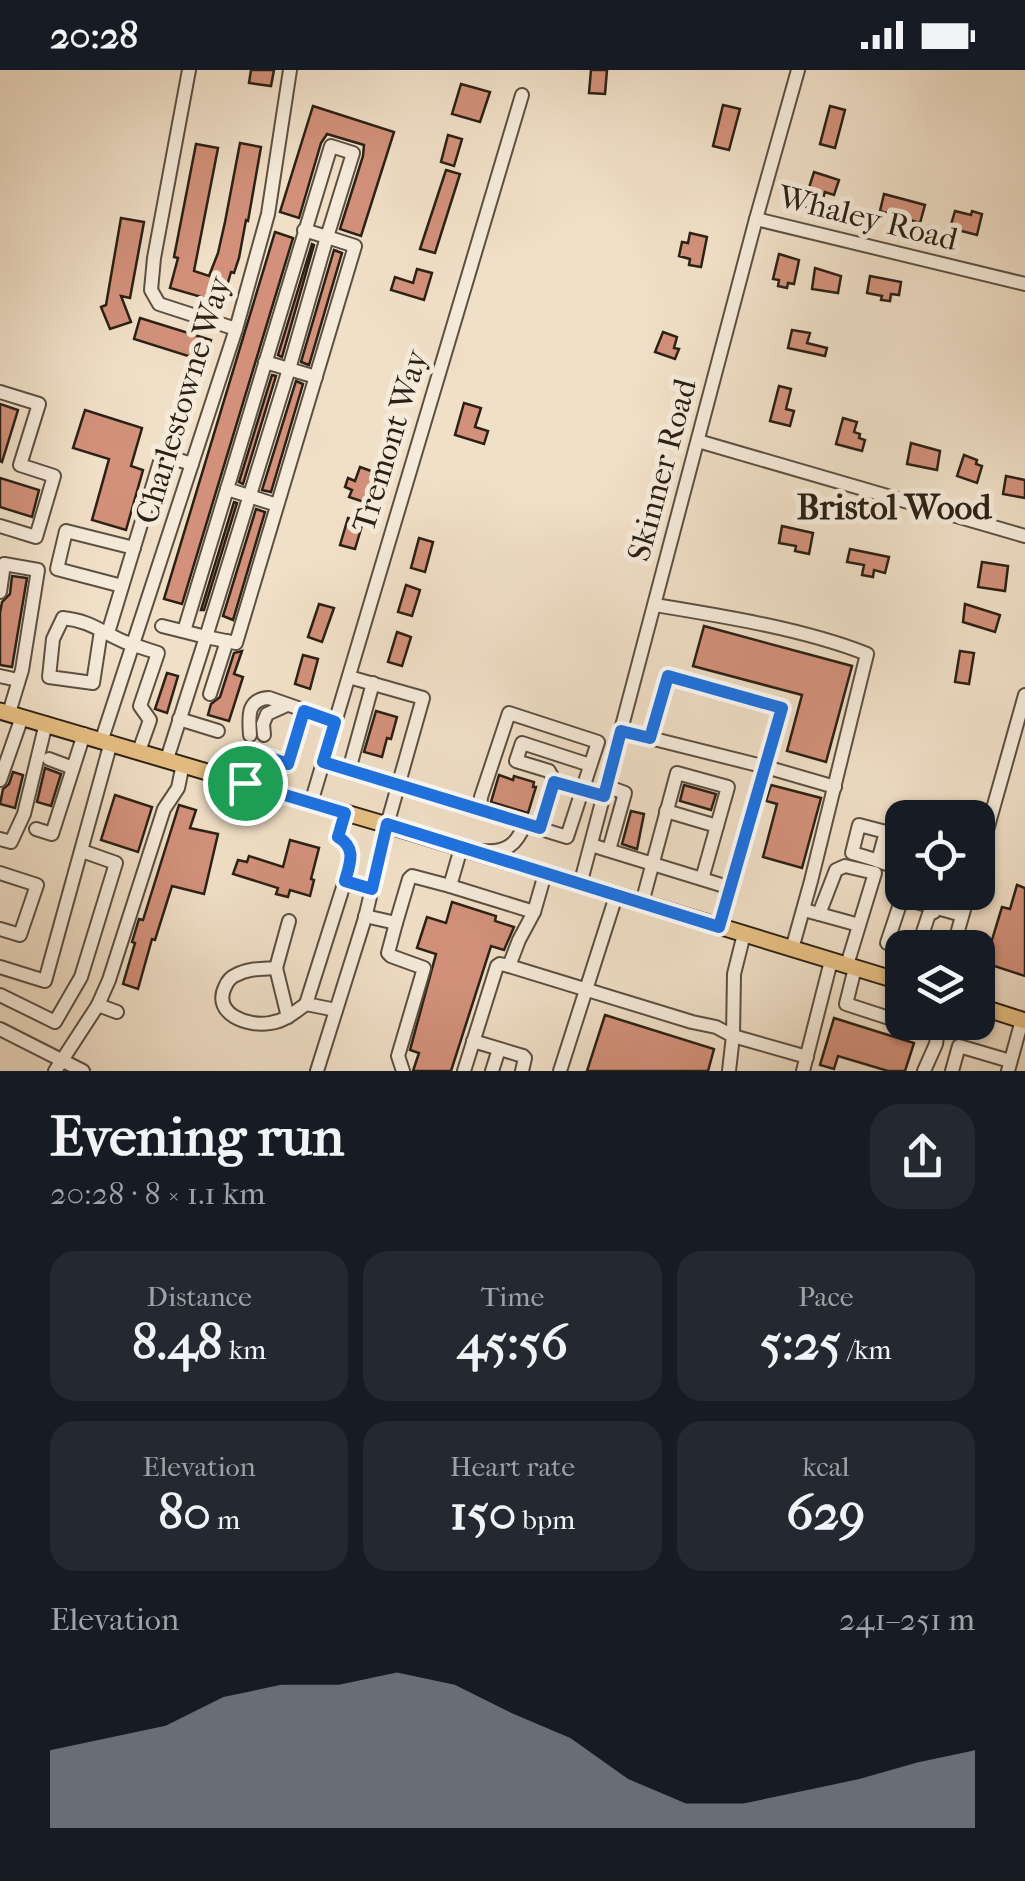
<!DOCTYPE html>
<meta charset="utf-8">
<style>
:root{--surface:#171b24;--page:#242831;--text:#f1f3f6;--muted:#9ea1a6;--accent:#8c9099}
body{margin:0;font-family:"IM FELL French Canon",serif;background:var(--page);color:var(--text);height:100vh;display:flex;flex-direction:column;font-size:38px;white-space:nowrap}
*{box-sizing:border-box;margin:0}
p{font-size:32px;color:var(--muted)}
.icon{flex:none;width:55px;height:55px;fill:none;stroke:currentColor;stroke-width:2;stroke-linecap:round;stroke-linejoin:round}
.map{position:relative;height:1001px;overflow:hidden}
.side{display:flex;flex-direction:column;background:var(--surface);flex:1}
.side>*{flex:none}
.tools{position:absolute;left:885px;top:730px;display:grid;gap:20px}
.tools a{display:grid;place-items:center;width:110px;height:110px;border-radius:20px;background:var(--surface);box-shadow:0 2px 8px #0004;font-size:50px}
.pin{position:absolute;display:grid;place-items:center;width:85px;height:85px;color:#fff;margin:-42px;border:5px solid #fff;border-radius:50%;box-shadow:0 2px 10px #0007}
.round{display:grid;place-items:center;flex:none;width:105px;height:105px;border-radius:30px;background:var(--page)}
.head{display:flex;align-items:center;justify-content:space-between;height:170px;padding:0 50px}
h1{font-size:55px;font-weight:700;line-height:75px}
.stats{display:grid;grid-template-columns:repeat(3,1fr);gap:15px;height:170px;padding:10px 50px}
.stats div{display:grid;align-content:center;border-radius:25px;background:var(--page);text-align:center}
.stats b{font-size:50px;font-weight:700}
.stats small{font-size:28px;font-weight:400}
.stats p{font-size:28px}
.chart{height:280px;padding:20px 50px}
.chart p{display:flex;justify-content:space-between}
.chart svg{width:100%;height:180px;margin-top:10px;fill:var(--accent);opacity:.7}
.status{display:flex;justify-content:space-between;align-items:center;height:70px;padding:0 50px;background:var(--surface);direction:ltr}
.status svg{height:28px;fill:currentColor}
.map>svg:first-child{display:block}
.building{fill:#d3917b;stroke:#2a2015;stroke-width:2.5}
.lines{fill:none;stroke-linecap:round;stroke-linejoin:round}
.minor-casing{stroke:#5c5042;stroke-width:16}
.major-casing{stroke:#2a2015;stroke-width:19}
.minor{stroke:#f6ebdb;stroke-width:12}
.major{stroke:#e8c084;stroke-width:15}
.route-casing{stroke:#fff;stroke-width:20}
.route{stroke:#1a73e8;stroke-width:12}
.labels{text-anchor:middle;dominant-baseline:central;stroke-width:10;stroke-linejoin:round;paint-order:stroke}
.street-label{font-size:32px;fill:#2a2015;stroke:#f6ebdb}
.neighbourhood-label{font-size:35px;font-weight:bold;fill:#2a2015;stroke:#f6ebdb}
</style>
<div class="status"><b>20:28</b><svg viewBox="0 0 49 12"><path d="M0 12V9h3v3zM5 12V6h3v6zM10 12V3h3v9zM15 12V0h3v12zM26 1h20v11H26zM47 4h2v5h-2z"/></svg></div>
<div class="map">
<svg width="1025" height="1001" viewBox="0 0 1025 1001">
<rect width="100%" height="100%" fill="#f1e0c8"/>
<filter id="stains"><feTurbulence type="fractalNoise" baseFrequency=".002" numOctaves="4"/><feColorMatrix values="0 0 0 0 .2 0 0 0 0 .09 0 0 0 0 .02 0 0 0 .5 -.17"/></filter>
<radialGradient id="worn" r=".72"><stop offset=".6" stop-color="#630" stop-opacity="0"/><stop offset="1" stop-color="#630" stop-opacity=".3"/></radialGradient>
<!-- building -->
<g class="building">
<path d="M 251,0 L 274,0 L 271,16 L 249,13 Z"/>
<path d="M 591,0 L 607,0 L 605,24 L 589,23 Z"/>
<path d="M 461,14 L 490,22 L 480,52 L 452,44 Z"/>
<path d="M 723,35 L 740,39 L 729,80 L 713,76 Z"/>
<path d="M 313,36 L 394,62 L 361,166 L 340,159 L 363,86 L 364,75 L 327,64 L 321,73 L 299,148 L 280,142 Z"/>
<path d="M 830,36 L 845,40 L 835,78 L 820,74 Z"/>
<path d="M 448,65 L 462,69 L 454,96 L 441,92 Z"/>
<path d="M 240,73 L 261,77 L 248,151 L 246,150 L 239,188 L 234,203 L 231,202 L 222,233 L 170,218 L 178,188 L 174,187 L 196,74 L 218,78 L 194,201 L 209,206 L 218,183 L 225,152 Z"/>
<path d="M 446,100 L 460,104 L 435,183 L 420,179 Z"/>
<path d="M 814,102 L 839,110 L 834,125 L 825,122 L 819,141 L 803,136 Z"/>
<path d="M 884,124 L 925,135 L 920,153 L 880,141 Z"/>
<path d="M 955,141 L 971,145 L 972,141 L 982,144 L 977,165 L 950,158 Z"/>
<path d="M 121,148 L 144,152 L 130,228 L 121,226 L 131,252 L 110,259 L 101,237 L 106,235 Z"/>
<path d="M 275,162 L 293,168 L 182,534 L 164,529 Z"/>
<path d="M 690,163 L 707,167 L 701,197 L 689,195 L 690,189 L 679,186 L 682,172 L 688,173 Z"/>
<path d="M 312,174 L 314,175 L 282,287 L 278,285 Z"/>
<path d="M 334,180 L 342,183 L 309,295 L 301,292 Z"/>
<path d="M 779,184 L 799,190 L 794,214 L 788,213 L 787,218 L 778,216 L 779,210 L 773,209 Z"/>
<path d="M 815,198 L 841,206 L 838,223 L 812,219 Z"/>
<path d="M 417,199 L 432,203 L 424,230 L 391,220 L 395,207 L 413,213 Z"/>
<path d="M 870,206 L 901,212 L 899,225 L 891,224 L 890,231 L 881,230 L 882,226 L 867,223 Z"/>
<path d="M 140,248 L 211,270 L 204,291 L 134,269 Z"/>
<path d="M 792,260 L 810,263 L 807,273 L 827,278 L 825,286 L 788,278 Z"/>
<path d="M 663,262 L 677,267 L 674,278 L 679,279 L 675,289 L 655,282 Z"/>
<path d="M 272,305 L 276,306 L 243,414 L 239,412 Z"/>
<path d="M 296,311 L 303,314 L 271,422 L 262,420 Z"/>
<path d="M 779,316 L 791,319 L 786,339 L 794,341 L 790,356 L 770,351 Z"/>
<path d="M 464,333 L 481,338 L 475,357 L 488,361 L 484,374 L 455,365 Z"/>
<path d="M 0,334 L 18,340 L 2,392 L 0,391 Z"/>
<path d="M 85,340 L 142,358 L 131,396 L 143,400 L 126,460 L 92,450 L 109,389 L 73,378 Z"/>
<path d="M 843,348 L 857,352 L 854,362 L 860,364 L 859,368 L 865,370 L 862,381 L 836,374 Z"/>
<path d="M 911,373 L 940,381 L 937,400 L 907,394 Z"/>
<path d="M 964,385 L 977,390 L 976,394 L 982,396 L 977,413 L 957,406 Z"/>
<path d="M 360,397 L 374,402 L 364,432 L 349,427 L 352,420 L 345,417 L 348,408 L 355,411 Z"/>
<path d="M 1006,406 L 1025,410 L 1025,428 L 1003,424 Z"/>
<path d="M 0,408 L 39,420 L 32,447 L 0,437 Z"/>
<path d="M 234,432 L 237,433 L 204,540 L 201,540 Z"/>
<path d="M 256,439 L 265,442 L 233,550 L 223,546 Z"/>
<path d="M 348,448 L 363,452 L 355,479 L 340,475 Z"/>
<path d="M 782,456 L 813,463 L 809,484 L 795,481 L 796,476 L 779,473 Z"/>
<path d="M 419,468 L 433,472 L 425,502 L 411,498 Z"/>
<path d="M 850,479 L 889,487 L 885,503 L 874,500 L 873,507 L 862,505 L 864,495 L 847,492 Z"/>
<path d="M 982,492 L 1008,496 L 1005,521 L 978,517 Z"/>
<path d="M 12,506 L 27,508 L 12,597 L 0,595 L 0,543 L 2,532 L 10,524 Z"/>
<path d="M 406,515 L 420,520 L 412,546 L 398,542 Z"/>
<path d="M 319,534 L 334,538 L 322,572 L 308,567 Z"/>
<path d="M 965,534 L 1000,545 L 995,562 L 963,552 Z"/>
<path d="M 704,556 L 852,596 L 826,692 L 787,681 L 802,625 L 693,596 Z"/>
<path d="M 397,562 L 411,567 L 402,596 L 388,592 Z"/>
<path d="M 242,581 L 234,604 L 243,607 L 229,651 L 208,645 L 211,634 L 220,627 L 234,583 Z"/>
<path d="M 960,581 L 974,583 L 969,614 L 955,612 Z"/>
<path d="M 303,585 L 318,589 L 310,619 L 295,614 Z"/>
<path d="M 167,603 L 178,606 L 167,643 L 155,639 Z"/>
<path d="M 376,641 L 397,647 L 391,669 L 387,668 L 382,687 L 364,682 Z"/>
<path d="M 45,698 L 61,704 L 51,736 L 37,732 Z"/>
<path d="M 13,702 L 23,705 L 15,738 L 0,734 L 3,719 L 9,714 Z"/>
<path d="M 499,705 L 513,710 L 514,706 L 534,712 L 533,717 L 536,717 L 528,743 L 491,732 Z"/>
<path d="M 684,715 L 716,724 L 711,740 L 680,731 Z"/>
<path d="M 771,715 L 821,728 L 802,798 L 763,787 L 777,734 L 766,731 Z"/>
<path d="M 115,725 L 152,737 L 138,782 L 101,770 Z"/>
<path d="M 179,735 L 196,740 L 190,758 L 218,764 L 204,824 L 172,816 L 155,870 L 152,869 L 138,919 L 123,914 L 135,873 L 132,872 L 139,849 L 143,850 Z"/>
<path d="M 631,741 L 644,744 L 637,779 L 622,774 Z"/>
<path d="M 290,770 L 319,778 L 311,809 L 314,810 L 310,826 L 290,820 L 288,827 L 276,824 L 278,818 L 233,804 L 238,790 L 247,792 L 249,786 L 283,797 Z"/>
<path d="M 1017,815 L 1025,818 L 1025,906 L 985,893 L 1002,837 L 1010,839 Z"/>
<path d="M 452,832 L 496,846 L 495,851 L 514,857 L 504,880 L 491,876 L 451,1001 L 413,1001 L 419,983 L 410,980 L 436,884 L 417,878 L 427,847 L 446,853 Z"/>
<path d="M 605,945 L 714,979 L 708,1001 L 587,1001 Z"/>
<path d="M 834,948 L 914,973 L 905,1001 L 888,1001 L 838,986 L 834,999 L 820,995 Z"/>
</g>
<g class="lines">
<!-- minor casing -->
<g class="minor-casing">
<g id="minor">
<path d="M 189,0 L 154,188 L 151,220 L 159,234 L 236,259"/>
<path d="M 756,149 L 1025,214"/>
<path d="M 327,167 L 355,176 L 236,573 L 206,567 L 289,299 Z"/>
<path d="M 265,292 L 316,307"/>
<path d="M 0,322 L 39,334 L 20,395 L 54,406 L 36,467 L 0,456"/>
<path d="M 698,371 L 1025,466"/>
<path d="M 227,419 L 277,435"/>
<path d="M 122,516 L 57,499 L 66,461 L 134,478"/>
<path d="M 0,522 L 4,494 L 38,500 L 22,600 L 9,643"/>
<path d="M 655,535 C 722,546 804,559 867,584 L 811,811 L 792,879"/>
<path d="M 162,556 L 206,567 L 167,689"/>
<path d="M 101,561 L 93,613 L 49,607 L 53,569 L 63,548 C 91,551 101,562 125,572 C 136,576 147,579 158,583 L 140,636 L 150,650 L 139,681"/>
<path d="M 184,561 L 331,76 L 353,83 L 327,167 L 304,160"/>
<path d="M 108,563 L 162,385 L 192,394"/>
<path d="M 0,606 L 18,610"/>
<path d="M 210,624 L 227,571"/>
<path d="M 179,649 L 218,661"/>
<path d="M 621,661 L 650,668 L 668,606 L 783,638 L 719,857"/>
<path d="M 250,665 C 249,648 246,629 269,628 L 335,651"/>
<path d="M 264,665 L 263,654 L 267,644 L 287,635"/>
<path d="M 650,668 L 766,697 L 835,717"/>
<path d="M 102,669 L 236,259 L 268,144 L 290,0"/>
<path d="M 49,689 L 73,698"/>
<path d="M 323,692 L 567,767 L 598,672 L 509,643 L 481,727 L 480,740"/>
<path d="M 590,695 L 522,673 L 516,691 L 549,701 L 555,712 L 603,726"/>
<path d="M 349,700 L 373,613"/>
<path d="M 0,710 L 22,647"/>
<path d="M 245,713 L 255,683 L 288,694 L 304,641"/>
<path d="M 606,716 L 625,723 L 609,780"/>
<path d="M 311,733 L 522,25"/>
<path d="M 666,741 L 717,756"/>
<path d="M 345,743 L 338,767 C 357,778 350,793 345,811"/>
<path d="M 540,758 L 555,712"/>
<path d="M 36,759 L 52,764 L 84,664"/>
<path d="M 0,769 L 11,772 L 24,744 L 46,653"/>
<path d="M 591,775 L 731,818"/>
<path d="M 461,778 L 450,816 L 534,842 L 545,804"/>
<path d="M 482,781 C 506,783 517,775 525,753"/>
<path d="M 878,791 L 886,762 L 859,755 L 852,783 C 869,787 885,794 902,799"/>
<path d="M 978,792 L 1025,625"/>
<path d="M 0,803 L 37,815 L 20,865 L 0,859"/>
<path d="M 580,815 L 756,149 L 798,0"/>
<path d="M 642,833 L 677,703 L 728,717 L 702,809"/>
<path d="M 804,840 L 819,844 L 836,800 L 845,796 L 875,803 L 847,895"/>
<path d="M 819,844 L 859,855"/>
<path d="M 365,846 L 396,853 L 409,809 L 412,806 L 450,816"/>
<path d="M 289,851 L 276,898 C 263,899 248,898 236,905 C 231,907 227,912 225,917 C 212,944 248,957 270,953 C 285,951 295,942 306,934"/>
<path d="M 396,853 L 388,883 L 391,886 L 424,898 L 398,986 L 403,1001"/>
<path d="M 896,872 L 915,877 L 919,874 L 929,844 L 934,842"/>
<path d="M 902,878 L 887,873 L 902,828 L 962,845"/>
<path d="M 953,878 L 969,822"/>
<path d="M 509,896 L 692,952 L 716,957 L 733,966 L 807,987"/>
<path d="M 0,897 L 45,911 L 111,672"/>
<path d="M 276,898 L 288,947"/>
<path d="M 855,898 L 846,934 L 926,960"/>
<path d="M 0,925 L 55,952 L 81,907 L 116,793 L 82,781"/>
<path d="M 336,940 L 306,934 L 345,811 L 372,819"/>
<path d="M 117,942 L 98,935 L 109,910 L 164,739 L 178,718 L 183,694"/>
<path d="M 0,959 L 83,1001"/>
<path d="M 473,971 L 523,986 L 525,988 L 522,1001"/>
<path d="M 55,1001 L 98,935"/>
<path d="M 317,1001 L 365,848 L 387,755 L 423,628 L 349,607"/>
<path d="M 464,1001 L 497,896 L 500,894 L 509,896 L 519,870 L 534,842"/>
<path d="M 492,1001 L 499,979"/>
<path d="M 560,1001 L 616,826"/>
<path d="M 729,1001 L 733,966 L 734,904 L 744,864"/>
<path d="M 803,1001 L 831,891"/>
<path d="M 924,1001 L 936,974 L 939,952"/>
<path d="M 952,1001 L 959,976 L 1010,991"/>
<path d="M 1008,1001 L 1022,950"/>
</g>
</g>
<!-- major casing -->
<g class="major-casing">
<g id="major">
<path d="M 0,641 L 387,755 L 902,912"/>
<path d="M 978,936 L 1025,951"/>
</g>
</g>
<!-- minor -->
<use href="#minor" class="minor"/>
<!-- major -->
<use href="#major" class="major"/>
</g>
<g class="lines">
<!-- route casing -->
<g class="route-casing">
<path id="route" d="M 668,606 L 782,638 L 719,857 L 387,754 L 372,819 L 345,811 C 350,793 357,778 338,767 L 345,743 L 245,713 L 256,683 L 288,694 L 304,641 L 335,652 L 323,692 L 540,758 L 554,712 L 604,726 L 621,661 L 650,668 Z"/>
</g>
<!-- route -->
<use href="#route" class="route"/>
</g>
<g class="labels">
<!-- street labels -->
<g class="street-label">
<text transform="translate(868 148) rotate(14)">Whaley Road</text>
<text transform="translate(183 330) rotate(-73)">Charlestowne Way</text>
<text transform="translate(390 371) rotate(-73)">Tremont Way</text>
<text transform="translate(662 400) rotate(-75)">Skinner Road</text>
</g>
<!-- neighbourhood labels -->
<g class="neighbourhood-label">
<text x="894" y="437">Bristol Wood</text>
</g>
</g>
<rect width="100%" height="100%" filter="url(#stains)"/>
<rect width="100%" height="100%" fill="url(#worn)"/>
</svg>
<div class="tools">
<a><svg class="icon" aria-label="locate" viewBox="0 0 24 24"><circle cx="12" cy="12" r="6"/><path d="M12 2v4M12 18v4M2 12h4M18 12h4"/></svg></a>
<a><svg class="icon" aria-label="layers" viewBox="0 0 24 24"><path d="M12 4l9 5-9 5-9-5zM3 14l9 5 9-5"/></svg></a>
</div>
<div class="pin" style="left:245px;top:713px;background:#1e9e55"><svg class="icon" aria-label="arrive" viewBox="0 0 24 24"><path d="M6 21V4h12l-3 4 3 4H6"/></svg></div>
</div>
<section class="side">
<div class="head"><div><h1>Evening run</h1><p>20:28 · 8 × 1.1 km</p></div><a class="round"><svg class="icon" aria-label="share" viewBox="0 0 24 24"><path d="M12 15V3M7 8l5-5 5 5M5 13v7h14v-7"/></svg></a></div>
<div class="stats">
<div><p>Distance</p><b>8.48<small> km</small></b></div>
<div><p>Time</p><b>45:56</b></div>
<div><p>Pace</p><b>5:25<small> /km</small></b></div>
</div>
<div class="stats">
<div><p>Elevation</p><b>80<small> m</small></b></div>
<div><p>Heart rate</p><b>150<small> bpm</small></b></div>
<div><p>kcal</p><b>629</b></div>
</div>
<div class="chart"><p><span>Elevation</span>241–251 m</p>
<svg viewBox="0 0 160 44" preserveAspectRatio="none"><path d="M0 44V25L10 22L20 19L30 12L40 9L50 9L60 6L70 9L80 16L90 22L100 32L110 38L120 38L130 35L140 32L150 28L160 25V44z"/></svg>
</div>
</section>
